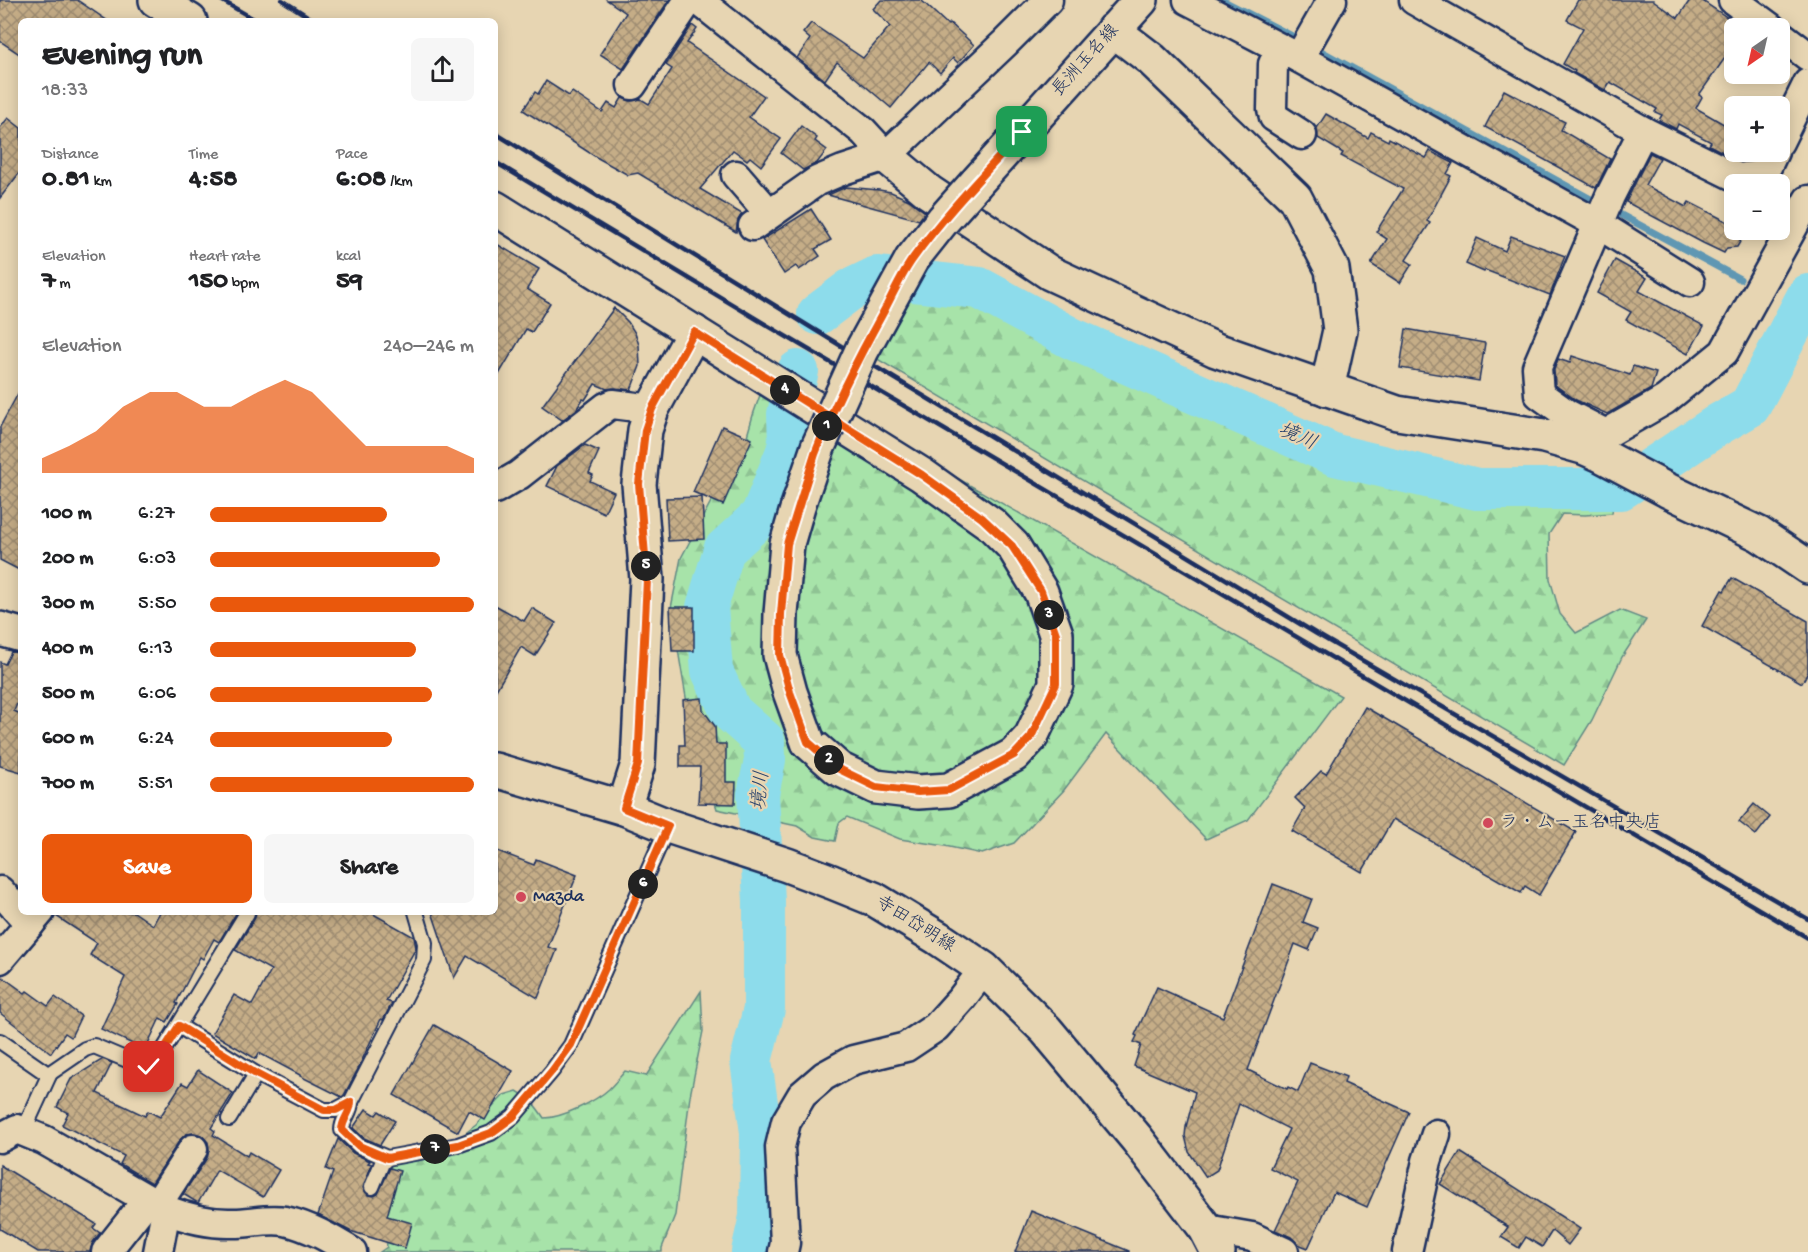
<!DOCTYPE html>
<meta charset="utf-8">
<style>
:root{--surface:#fff;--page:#f6f6f6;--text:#202124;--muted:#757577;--accent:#ea580c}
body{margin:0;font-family:"Gochi Hand","Klee One",sans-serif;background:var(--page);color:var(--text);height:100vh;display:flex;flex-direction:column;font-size:22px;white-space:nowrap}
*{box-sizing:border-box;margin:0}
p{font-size:20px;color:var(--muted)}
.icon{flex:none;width:33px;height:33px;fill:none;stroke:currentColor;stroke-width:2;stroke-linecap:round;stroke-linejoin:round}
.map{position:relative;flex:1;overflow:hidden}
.panel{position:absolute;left:18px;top:18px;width:480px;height:897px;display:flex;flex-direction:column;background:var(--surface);border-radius:9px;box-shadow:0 3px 15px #0003}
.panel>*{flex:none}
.needle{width:39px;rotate:214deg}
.controls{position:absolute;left:1724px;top:18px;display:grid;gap:12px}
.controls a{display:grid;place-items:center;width:66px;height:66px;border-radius:9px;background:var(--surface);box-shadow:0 3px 15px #0003;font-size:30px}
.pin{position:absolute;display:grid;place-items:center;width:51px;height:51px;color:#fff;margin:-26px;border-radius:12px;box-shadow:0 3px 9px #0006}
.km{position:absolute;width:30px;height:30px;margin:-15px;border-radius:50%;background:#222;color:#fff;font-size:16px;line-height:30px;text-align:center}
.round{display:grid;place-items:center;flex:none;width:63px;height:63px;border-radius:9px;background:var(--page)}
.headline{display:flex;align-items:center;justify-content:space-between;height:102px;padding:0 24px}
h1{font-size:33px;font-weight:800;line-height:45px}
.figures{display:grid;grid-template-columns:repeat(3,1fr);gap:9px;height:102px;padding:6px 24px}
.figures div{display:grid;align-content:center}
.figures b{font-size:26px;font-weight:800}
.figures small{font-size:16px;font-weight:400}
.figures p{font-size:16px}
.chart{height:168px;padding:12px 24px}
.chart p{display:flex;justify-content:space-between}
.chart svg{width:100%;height:108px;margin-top:6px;fill:var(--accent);opacity:.7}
.button{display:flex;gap:12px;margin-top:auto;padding:12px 24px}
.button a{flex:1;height:69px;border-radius:9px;background:var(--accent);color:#fff;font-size:24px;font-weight:800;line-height:69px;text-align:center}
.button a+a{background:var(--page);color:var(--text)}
ul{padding:0 24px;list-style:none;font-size:20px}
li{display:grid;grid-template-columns:96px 72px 1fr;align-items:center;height:45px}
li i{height:15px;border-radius:8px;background:var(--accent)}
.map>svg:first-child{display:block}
.forest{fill:url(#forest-firs);stroke:#618984;stroke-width:1.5}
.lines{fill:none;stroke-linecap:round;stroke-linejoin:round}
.stream{stroke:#5f97b3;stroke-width:7}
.river{stroke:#8ddceb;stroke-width:42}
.building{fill:url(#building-cross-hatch);stroke:#1b2f5e;stroke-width:1.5}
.lane-casing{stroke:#1b2f5e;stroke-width:18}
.street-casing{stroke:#1b2f5e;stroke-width:33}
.secondary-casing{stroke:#1b2f5e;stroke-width:38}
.lane{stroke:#e7d5b2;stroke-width:14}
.street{stroke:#e7d5b2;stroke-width:28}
.secondary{stroke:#e7d5b2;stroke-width:33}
.rail{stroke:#1b2f5e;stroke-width:4.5}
.secondary-bridge-casing{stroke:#1b2f5e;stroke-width:38;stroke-linecap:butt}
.secondary-bridge{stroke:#e7d5b2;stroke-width:33}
.route-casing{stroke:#fff;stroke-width:12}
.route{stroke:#ea580c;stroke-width:8}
.poi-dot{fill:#d1495b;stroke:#e7d5b2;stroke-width:2}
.labels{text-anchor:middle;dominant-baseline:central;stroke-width:4.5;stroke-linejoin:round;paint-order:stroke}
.street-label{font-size:18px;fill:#1b2f5e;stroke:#e7d5b2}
.poi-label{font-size:18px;fill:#1b2f5e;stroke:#e7d5b2;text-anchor:start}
.water-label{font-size:20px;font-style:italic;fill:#26406c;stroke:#e7d5b2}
</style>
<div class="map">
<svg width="1808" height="1252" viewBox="0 0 1808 1252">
<defs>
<pattern id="forest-firs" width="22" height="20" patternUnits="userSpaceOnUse" patternTransform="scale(1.5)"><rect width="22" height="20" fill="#a7e3a9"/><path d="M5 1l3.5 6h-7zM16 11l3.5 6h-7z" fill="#8fc394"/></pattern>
<pattern id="building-cross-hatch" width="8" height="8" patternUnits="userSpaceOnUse" patternTransform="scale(1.5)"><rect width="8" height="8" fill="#c5ad87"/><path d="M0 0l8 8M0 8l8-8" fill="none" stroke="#9f8d72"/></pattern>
</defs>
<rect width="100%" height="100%" fill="#e7d5b2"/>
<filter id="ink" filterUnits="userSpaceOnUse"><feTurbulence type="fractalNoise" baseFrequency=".0167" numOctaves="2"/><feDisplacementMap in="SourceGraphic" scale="12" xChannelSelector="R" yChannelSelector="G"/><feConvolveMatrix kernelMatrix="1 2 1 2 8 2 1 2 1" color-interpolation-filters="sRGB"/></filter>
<g filter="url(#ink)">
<!-- forest -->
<g class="forest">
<path d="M 882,267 L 979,288 L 1071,338 L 1335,455 L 1477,489 L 1621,489 L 1613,504 L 1612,513 L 1585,515 L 1562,514 L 1549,534 L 1550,579 L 1560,614 L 1576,633 L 1620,610 L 1646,620 L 1622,657 L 1592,720 L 1564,765 L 862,350 Z"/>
<path d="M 766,378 L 834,408 L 1341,696 L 1248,820 L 1206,839 L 1106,734 L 1064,790 L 1014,843 L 982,854 L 945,846 L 900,839 L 847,817 L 839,823 L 835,841 L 815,837 L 797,826 L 717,809 L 689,715 L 671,608 L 681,558 L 722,481 L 745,443 L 753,415 Z"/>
<path d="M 701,991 L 703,1031 L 690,1096 L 675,1215 L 662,1248 L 662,1252 L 380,1252 L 387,1247 L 386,1237 L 353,1181 L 367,1182 L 390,1161 L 444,1147 L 463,1135 L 476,1125 L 504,1095 L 517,1091 C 530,1098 536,1106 544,1118 C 562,1118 596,1101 609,1089 C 615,1083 620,1077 625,1071 L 646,1076 Z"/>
</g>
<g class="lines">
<!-- stream -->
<g class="stream">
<path d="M 1222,0 L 1302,41"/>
<path d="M 1312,46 L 1600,204"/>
<path d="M 1612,210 L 1740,279"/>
</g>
<!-- river -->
<g class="river">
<path d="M 818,314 L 850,290 L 877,277 L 979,288 L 1071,338 L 1335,455 L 1477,489 L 1621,489 L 1719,424 L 1750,406 L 1808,295"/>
<path d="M 752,1252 L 760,1217 L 761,1132 L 751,1061 L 764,1009 L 764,901 L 758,794 L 765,760 L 764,741 L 731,712 L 712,671 L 707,607 L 724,550 L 761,516 L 789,446 L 788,414 L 798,371"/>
</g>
</g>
<!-- building -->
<g class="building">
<path d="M 0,0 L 77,0 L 108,21 L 21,21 L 21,55 L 0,41 Z"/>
<path d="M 607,0 L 669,0 L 623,69 L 600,54 L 626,13 Z"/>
<path d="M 881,0 L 921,0 L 948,25 L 950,23 L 974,45 L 958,63 L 953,58 L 940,73 L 929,62 L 891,108 L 837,62 L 825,80 L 797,58 L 810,39 L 803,33 L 811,23 L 863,58 L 890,26 L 873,9 Z"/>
<path d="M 1578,0 L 1653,0 L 1678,18 L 1690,0 L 1701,0 L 1743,28 L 1734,28 L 1734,45 L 1699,95 L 1702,97 L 1696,108 L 1734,130 L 1734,158 L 1709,145 L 1711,142 L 1678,124 L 1676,129 L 1659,120 L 1662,115 L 1655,112 L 1657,109 L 1610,82 L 1605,90 L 1574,73 L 1575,71 L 1563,64 L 1583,28 L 1567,20 Z"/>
<path d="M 692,25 L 697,29 L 687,43 L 764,96 L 749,117 L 781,139 L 761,166 L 750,157 L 747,160 L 733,150 L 700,189 L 742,214 L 738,220 L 736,232 L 638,173 L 628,175 L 596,157 L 523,110 L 535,92 L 538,94 L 546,81 L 569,96 L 572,92 L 602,112 L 608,103 L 616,108 L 622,98 L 631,101 L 641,99 L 649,104 L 672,69 L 666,65 Z"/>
<path d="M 1504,90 L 1565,122 L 1561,130 L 1610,159 L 1596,188 L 1485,127 Z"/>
<path d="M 1326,114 L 1368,138 L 1371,132 L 1388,141 L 1389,138 L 1426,158 L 1430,151 L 1453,163 L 1447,174 L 1451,176 L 1427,221 L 1430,223 L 1406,260 L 1412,264 L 1400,283 L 1371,264 L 1387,239 L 1376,232 L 1403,189 L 1341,156 L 1343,153 L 1318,138 L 1317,128 Z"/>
<path d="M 8,118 L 21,128 L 21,171 L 0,198 L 0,128 Z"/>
<path d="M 801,126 L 817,138 L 815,141 L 827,150 L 817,163 L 803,170 L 781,153 Z"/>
<path d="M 1650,153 L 1660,158 L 1645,185 L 1686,207 L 1689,202 L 1734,225 L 1734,230 L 1747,230 L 1737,247 L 1727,248 L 1724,253 L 1703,243 L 1626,202 Z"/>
<path d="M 846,187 L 879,190 L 891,192 L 909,200 L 925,212 L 919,220 L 828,195 Z"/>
<path d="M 811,209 L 831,240 L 815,249 L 820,256 L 799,270 L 796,266 L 784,274 L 762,240 Z"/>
<path d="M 1511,236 L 1565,256 L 1550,295 L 1485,270 L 1484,272 L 1466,264 L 1477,238 L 1505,251 Z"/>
<path d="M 495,243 L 539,269 L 527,289 L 550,303 L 532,332 L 526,329 L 495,381 Z"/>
<path d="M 1615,260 L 1647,278 L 1639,291 L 1704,326 L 1688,354 L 1626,320 L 1631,312 L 1597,293 Z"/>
<path d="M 614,308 L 628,322 L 635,333 L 639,345 L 640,366 L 631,390 L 615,388 L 607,389 L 595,384 L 585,400 L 583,399 L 576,410 L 562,420 L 542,406 Z"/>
<path d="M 1406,329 L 1485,343 L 1479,381 L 1400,368 Z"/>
<path d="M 1572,356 L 1630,375 L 1633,366 L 1656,373 L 1651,389 L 1607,414 L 1576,400 L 1555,385 L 1554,370 L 1558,359 L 1570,363 Z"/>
<path d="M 21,388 L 21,571 L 0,560 L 0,427 Z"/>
<path d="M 722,426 L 752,439 L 723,505 L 693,492 Z"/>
<path d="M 585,445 L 599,451 L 589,473 L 593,475 L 590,481 L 614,492 L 604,513 L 547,486 L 557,466 Z"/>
<path d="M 702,497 L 704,539 L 668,541 L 666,498 Z"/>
<path d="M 1732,578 L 1808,621 L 1808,672 L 1802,683 L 1702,626 L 1722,590 L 1724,591 Z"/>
<path d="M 495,605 L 524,621 L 532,608 L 556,623 L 535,656 L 521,647 L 495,692 Z"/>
<path d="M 670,607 L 694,607 L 694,651 L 672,651 Z"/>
<path d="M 11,652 L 21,653 L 21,694 L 14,711 L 21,714 L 21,772 L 0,766 L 0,662 L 5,664 Z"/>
<path d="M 702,698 L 703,710 L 715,726 L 716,744 L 726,744 L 726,782 L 736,782 L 735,804 L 698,803 L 700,767 L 680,767 L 680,745 L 685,745 L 683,700 Z"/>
<path d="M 1365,707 L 1435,748 L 1435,749 L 1576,832 L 1539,895 L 1525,886 L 1521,893 L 1393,819 L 1362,872 L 1292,831 L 1305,808 L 1295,798 L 1321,771 L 1326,774 Z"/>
<path d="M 1754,804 L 1770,817 L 1756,835 L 1739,822 Z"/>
<path d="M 495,850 L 534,865 L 536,859 L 577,875 L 548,947 L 557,950 L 538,998 L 467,956 L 454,978 L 432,912 L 495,912 Z"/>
<path d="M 1273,884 L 1312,899 L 1303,922 L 1318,928 L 1309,950 L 1295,944 L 1248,1070 L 1287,1089 L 1288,1087 L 1298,1092 L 1310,1063 L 1346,1077 L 1344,1083 L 1409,1112 L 1367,1207 L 1334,1192 L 1308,1248 L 1298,1244 L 1291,1237 L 1275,1230 L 1298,1182 L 1270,1168 L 1289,1129 L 1239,1104 L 1217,1170 L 1206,1177 L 1189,1152 L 1185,1136 L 1186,1127 L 1195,1092 L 1134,1066 L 1141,1045 L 1134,1042 L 1137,1036 L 1135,1035 L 1157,987 L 1223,1017 Z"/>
<path d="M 56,912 L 134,912 L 153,925 L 160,912 L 237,912 L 219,942 L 214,939 L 203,959 L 200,957 L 176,1003 L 178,1004 L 167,1022 L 160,1018 L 145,1050 L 101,1029 L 125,977 L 90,955 L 97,943 L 56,916 Z"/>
<path d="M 256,912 L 370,912 L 414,937 L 416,948 L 386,1001 L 392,1003 L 383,1020 L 381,1019 L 357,1071 L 344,1095 L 342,1097 L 300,1076 L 300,1075 L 259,1053 L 256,1059 L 212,1033 L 234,995 L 252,1005 L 271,970 L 235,950 L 255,918 Z"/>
<path d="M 0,975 L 25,993 L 27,991 L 48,1006 L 55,997 L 81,1016 L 71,1037 L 65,1033 L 51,1053 L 0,1013 Z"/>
<path d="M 434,1025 L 513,1071 L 485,1120 L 469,1111 L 458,1132 L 394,1095 Z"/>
<path d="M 103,1059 L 112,1063 L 97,1093 L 145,1116 L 148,1111 L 160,1117 L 182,1083 L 188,1086 L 198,1070 L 233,1093 L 211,1128 L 215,1131 L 213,1135 L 247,1156 L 249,1152 L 279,1170 L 263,1197 L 217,1170 L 198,1203 L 183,1194 L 207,1158 L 209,1150 L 208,1142 L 201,1135 L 194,1133 L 186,1134 L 180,1140 L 152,1183 L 120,1164 L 124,1156 L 62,1125 L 68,1113 L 57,1107 L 71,1079 Z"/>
<path d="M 366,1109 L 376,1115 L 379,1111 L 395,1121 L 380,1145 L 364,1138 L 353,1128 Z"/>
<path d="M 338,1139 L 353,1153 L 370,1161 L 368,1163 L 372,1164 L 363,1188 L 368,1195 L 374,1196 L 378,1194 L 390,1168 L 400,1171 L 387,1216 L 412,1223 L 405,1248 L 350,1231 L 318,1215 L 333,1172 L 326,1169 Z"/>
<path d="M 1460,1152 L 1562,1217 L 1580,1229 L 1568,1245 L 1552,1231 L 1542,1247 L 1526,1237 L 1519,1248 L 1501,1237 L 1508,1227 L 1440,1184 Z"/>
<path d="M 0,1165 L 96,1224 L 93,1228 L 100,1233 L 93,1242 L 90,1252 L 38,1252 L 0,1229 Z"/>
<path d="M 1031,1211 L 1129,1251 L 1129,1252 L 1015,1252 Z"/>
</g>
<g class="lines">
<!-- lane casing -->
<g class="lane-casing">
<g id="lane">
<path d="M 179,1026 L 256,1074 L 324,1110 L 336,1110 L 351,1102 L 424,960 L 425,943 L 416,912"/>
<path d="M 0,1041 L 49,1075"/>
<path d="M 351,1102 C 351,1113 342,1119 342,1130 L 359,1146 L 387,1158 L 458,1145 L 491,1133 L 513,1117 L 552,1071 L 571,1045 L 668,826"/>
<path d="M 229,1119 L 256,1074"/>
<path d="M 25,1133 L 28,1121 L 50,1073 L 85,1049 L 94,1046 L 139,1065 L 149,1067 L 155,1064 L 247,913"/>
<path d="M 372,1187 L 382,1163 L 387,1158"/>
</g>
</g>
<!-- street casing -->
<g class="street-casing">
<g id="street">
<path d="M 698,0 L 863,131 L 886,156"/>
<path d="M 1188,0 L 1299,58 L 1598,224 L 1690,282"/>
<path d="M 1414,0 L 1643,131 L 1738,178 L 1763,175 L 1774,152"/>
<path d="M 1733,0 L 1771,28"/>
<path d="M 1779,34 L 1808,56"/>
<path d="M 1281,49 L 1273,64 L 1272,109 L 1274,117 L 1302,135"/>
<path d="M 1299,58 L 1332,0"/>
<path d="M 632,85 L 689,0"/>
<path d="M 1779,142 L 1808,83"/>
<path d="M 736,175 L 769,213"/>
<path d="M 753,226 L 817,181 L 843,170 L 886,156 L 1005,43 L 1048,0"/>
<path d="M 1606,434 L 1567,414 L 1539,394 L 1537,367 L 1610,196 L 1643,131"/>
<path d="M 1590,443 L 1665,400 L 1724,352 L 1808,200"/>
<path d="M 495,489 L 519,475 L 606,407 L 613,404 L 652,409"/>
<path d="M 0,891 L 30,924"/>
<path d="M 0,959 L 40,912"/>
<path d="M 0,1138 L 17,1129 L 44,1140 L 166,1210 C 187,1218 212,1224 234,1223 C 250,1223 269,1218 285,1221 C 309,1226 331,1239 352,1252"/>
<path d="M 157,1205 L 193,1149"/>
<path d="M 1206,1229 L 1252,1237 L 1284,1252"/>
<path d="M 106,1252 L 147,1200"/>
<path d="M 158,1252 L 166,1210"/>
<path d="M 783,1252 L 785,1243 L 780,1147 L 786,1122 L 802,1095 L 824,1076 L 853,1060 L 906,1047 L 936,1027 L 962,998 L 984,969"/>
<path d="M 1407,1252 L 1427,1161 L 1436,1134"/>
</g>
</g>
<!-- secondary casing -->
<g class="secondary-casing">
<g id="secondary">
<path d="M 156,0 L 190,21"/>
<path d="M 1113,30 L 1151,59 L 1295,198 L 1332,269 L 1340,330 L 1327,389"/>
<path d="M 886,156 L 929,192 L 1050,273 L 1216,350 L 1397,413 L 1544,436 L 1583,447 L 1601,455 L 1667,490 L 1759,534 L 1808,567"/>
<path d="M 976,183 L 1141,0"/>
<path d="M 495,208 L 922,475 L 991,524 L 1013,546 L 1041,592 L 1056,634 L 1056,684 L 1031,737 L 1014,755 L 949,790 L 918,792 L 876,787 L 839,769 L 808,742"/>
<path d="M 0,629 L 21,635"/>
<path d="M 495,770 L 624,808 L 668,826 L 787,865 L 832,882 L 874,899 L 938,938 L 984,969 L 1046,1030 L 1137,1139 L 1206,1229 L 1218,1252"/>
<path d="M 624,808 L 638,764 L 647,579 L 639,484 L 645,430 L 652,409 L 694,332"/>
</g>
</g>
<!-- lane -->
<use href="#lane" class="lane"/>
<!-- street -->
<use href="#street" class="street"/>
<!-- secondary -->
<use href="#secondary" class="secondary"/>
<!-- rail -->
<g class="rail">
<path d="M 221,0 L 257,21"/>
<path d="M 282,0 L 315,21"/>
<path d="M 495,133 L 828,338 L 1315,633 L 1808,919"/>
<path d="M 495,162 L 765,324 L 1808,938"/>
</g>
<!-- secondary-bridge casing -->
<g class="secondary-bridge-casing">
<path id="secondary-bridge" d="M 808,742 L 790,692 L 780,655 L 781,614 L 787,544 L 798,506 L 818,447 L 862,350 L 912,259 L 943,220 L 976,183"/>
</g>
<!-- secondary-bridge -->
<use href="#secondary-bridge" class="secondary-bridge"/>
</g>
</g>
<g class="lines" filter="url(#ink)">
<!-- route casing -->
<g class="route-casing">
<path id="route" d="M 149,1067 L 155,1064 L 179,1026 L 256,1074 L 324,1110 L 336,1110 L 351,1102 C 351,1113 342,1119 342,1130 L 359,1146 L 387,1158 L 458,1145 L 491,1133 L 513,1117 L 552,1071 L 571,1045 L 668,826 L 624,808 L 638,764 L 647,579 L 639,484 L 645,430 L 652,409 L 694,332 L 922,475 L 982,518 L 1012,546 L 1041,591 L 1056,634 L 1056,684 L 1031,737 L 1014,755 L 949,790 L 918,792 L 876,787 L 839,769 L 808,742 L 790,692 L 780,655 L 781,614 L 787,544 L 815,454 C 834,404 859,356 885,309 C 894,292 902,273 914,257 C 946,213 985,173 1022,132"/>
</g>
<!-- route -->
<use href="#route" class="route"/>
</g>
<!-- markers -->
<g class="poi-dot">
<circle cx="1488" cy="823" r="6"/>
<circle cx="521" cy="897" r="6"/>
</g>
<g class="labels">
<!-- street labels -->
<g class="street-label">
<text transform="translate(1086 61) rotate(-48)">長洲玉名線</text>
<text transform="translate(915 925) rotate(32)">寺田岱明線</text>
</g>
<!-- poi labels -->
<g class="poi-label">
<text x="1500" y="823">ラ・ムー玉名中央店</text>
<text x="533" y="897">Mazda</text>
</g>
<!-- water labels -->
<g class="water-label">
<text transform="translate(1297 438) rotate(24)">境川</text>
<text transform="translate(762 791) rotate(-84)">境川</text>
</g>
</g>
</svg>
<div class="controls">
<a><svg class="needle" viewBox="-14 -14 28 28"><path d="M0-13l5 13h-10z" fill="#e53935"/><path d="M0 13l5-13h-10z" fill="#757577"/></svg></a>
<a>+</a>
<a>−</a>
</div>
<div class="pin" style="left:1022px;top:132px;background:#1e9e55"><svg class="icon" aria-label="arrive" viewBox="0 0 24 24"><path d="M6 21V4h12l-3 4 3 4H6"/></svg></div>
<div class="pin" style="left:149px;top:1067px;background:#d93025"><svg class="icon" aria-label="check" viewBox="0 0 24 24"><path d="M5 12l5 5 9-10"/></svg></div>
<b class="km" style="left:827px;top:426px">1</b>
<b class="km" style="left:829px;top:760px">2</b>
<b class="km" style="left:1049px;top:615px">3</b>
<b class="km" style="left:785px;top:390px">4</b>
<b class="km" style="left:646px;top:566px">5</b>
<b class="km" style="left:643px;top:884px">6</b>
<b class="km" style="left:435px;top:1149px">7</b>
<section class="panel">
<div class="headline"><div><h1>Evening run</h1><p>18:33</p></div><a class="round"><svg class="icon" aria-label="share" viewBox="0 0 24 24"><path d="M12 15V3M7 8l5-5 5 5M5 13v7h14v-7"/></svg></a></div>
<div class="figures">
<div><p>Distance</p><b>0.81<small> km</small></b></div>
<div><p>Time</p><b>4:58</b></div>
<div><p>Pace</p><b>6:08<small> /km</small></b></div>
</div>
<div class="figures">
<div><p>Elevation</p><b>7<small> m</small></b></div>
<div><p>Heart rate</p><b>150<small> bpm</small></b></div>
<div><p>kcal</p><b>59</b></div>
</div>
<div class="chart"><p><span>Elevation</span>240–246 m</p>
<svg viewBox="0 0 160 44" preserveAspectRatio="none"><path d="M0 44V38L10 33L20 27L30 17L40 11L50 11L60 17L70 17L80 11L90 6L100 11L110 22L120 33L130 33L140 33L150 33L160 38V44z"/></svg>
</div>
<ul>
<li><b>100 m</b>6:27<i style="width:67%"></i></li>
<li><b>200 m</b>6:03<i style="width:87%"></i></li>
<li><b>300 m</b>5:50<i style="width:100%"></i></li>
<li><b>400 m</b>6:13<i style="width:78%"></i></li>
<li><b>500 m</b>6:06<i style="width:84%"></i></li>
<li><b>600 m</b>6:24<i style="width:69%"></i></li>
<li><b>700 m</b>5:51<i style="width:100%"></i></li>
</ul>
<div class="button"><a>Save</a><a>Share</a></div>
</section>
</div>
